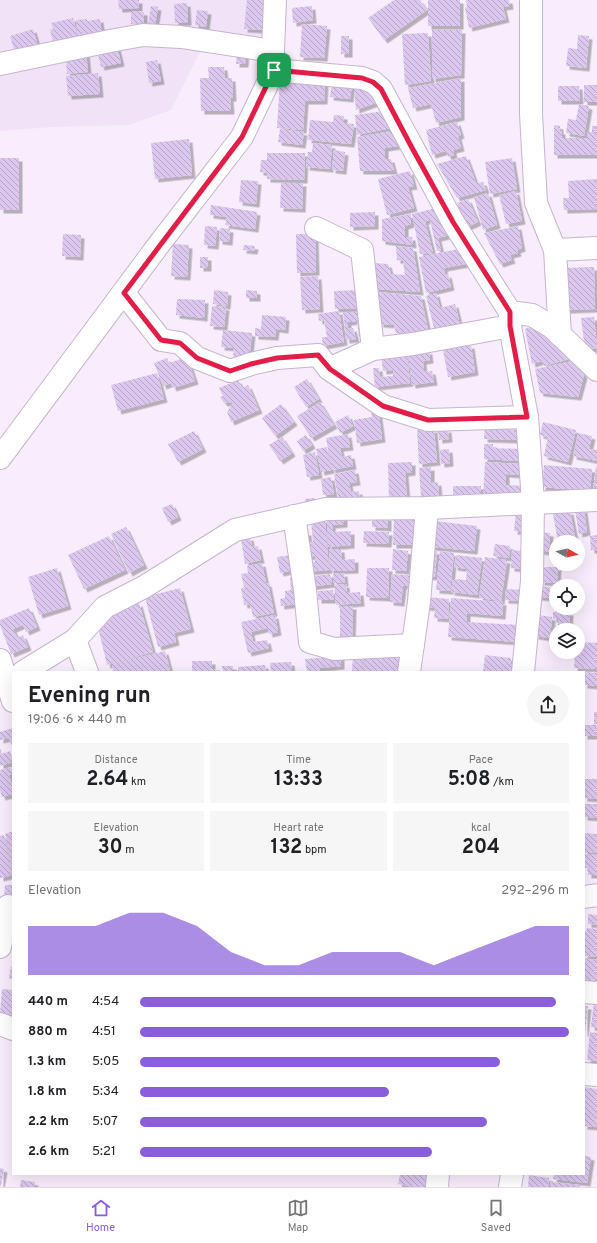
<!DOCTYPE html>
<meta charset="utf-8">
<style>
:root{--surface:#fff;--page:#f6f6f6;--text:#202124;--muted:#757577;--line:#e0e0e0;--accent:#8a5ddb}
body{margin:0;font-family:Overpass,sans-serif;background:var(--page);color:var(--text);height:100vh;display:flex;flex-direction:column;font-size:15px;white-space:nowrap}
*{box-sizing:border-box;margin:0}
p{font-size:13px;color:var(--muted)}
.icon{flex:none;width:22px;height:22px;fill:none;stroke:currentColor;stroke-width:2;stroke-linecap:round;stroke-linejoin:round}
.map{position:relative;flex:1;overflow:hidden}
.sheet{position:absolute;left:12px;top:671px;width:573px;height:504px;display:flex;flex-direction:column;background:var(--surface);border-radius:0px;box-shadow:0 4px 16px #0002}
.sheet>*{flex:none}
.needle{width:26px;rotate:98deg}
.fabs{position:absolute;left:549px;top:535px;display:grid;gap:8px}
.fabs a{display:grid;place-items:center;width:36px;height:36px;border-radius:50%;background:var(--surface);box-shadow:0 4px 16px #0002;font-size:20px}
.pin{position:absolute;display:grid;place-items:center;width:34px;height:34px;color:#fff;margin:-17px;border-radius:8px;box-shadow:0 2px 6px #0006}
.round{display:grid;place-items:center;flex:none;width:42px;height:42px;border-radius:21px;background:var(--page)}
.overview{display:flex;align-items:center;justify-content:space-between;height:68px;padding:0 16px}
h1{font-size:22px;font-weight:700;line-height:30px}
.figures{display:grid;grid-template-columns:repeat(3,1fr);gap:6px;height:68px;padding:4px 16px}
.figures div{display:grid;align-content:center;border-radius:0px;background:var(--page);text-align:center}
.figures b{font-size:20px;font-weight:700}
.figures small{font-size:11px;font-weight:400}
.figures p{font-size:11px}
.chart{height:112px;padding:8px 16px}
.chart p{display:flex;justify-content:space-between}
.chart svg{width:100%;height:72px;margin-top:4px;fill:var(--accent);opacity:.7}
ul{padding:0 16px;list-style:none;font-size:13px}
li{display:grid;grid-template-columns:64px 48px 1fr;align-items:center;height:30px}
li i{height:10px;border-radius:5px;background:var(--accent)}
.dock{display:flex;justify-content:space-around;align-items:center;height:56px;border-top:1px solid var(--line);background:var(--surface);font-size:11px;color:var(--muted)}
.dock a{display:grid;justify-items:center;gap:2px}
.dock .current{color:var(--accent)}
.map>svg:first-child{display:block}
.residential{fill:#f1e2f8}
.building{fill:url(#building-back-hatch);filter:url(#shadow)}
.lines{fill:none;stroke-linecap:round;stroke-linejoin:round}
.minor-casing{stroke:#c5b5d0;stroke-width:24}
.minor{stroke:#fff;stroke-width:22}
.route-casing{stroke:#fff;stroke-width:8}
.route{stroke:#e11d48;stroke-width:5}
</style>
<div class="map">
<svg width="597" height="1187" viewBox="0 0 597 1187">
<defs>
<pattern id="building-back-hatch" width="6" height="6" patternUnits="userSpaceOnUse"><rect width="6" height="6" fill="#dcc7ef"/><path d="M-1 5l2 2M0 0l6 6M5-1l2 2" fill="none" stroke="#b6a4c6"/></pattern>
<filter id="shadow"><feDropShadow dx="3.5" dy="3.5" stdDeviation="0" flood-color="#0004"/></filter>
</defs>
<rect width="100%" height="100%" fill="#f8edfc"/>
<!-- residential -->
<path class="residential" d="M 0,0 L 276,0 L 268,39 L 210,32 L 171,110 L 129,125 L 52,127 L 0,131 Z"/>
<!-- building -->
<g class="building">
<path d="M 118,0 L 139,0 L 139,8 L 119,9 Z"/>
<path d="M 247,0 L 266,0 L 263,30 L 244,29 Z"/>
<path d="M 394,0 L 420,0 L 427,10 L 384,40 L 368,18 Z"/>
<rect x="428" y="0" width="32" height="26"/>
<path d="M 466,0 L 509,0 L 510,6 L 503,7 L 506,19 L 469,28 L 465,8 L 467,7 Z"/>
<path d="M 187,3 L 188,22 L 175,23 L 174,4 Z"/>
<path d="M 151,6 L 158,7 L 155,26 L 148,25 Z"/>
<path d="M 312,6 L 313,20 L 293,23 L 292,8 Z"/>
<path d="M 197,10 L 208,11 L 206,27 L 195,25 Z"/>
<path d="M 131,11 L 144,12 L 144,25 L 131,24 Z"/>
<path d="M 73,18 L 78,37 L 53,42 L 50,30 L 53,29 L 51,23 Z"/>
<path d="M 87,19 L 87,21 L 100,19 L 102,35 L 78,38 L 76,20 Z"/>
<path d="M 302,24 L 327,26 L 324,58 L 300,57 Z"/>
<path d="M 33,29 L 38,46 L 15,53 L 10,36 Z"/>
<path d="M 432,30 L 462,30 L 461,75 L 432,79 Z"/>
<path d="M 428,33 L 431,81 L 405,85 L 402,34 Z"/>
<path d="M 578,35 L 589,36 L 586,68 L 566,66 L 568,48 L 577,49 Z"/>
<rect x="341" y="36" width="8" height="18"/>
<path d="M 117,46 L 121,63 L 101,67 L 97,50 Z"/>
<path d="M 237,49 L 246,50 L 245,64 L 236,64 Z"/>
<path d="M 86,50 L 88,72 L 67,74 L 65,51 Z"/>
<path d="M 157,60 L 161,81 L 149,83 L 146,62 Z"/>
<path d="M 208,67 L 224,67 L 225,78 L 232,78 L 233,98 L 230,98 L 231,111 L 201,111 L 200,78 L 209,78 Z"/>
<path d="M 98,73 L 100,94 L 68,96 L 66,76 Z"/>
<path d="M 461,78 L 461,117 L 436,123 L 431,104 L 413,108 L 408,88 Z"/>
<path d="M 280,79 L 325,81 L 324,101 L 305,101 L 303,130 L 277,128 Z"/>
<path d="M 332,81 L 352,84 L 350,99 L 330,97 Z"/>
<path d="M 364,83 L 378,102 L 356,110 L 354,90 L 360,88 Z"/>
<rect x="584" y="85" width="13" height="17"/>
<path d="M 558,86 L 579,86 L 580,101 L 558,101 Z"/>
<path d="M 579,104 L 589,106 L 584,136 L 566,133 L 568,119 L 576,120 Z"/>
<path d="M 384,111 L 391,128 L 357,135 L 355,115 Z"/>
<path d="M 334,115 L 344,116 L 344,123 L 354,124 L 351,144 L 308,140 L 310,120 L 333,122 Z"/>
<path d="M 457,122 L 461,135 L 458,136 L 461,148 L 453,150 L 454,155 L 448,157 L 446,151 L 432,155 L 426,130 Z"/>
<path d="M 554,125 L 560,126 L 560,131 L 562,131 L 562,138 L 587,138 L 587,132 L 592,132 L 592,126 L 597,126 L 597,155 L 554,155 Z"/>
<path d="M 280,129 L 304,132 L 302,145 L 278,142 Z"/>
<path d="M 392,131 L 398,146 L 385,148 L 385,159 L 391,159 L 394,171 L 360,171 L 357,137 Z"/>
<path d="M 189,139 L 192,175 L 155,179 L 151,143 Z"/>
<path d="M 313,143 L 332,145 L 330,169 L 306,167 L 308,152 L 312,152 Z"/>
<path d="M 334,150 L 345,152 L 343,171 L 332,170 Z"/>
<path d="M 267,153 L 305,153 L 304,180 L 267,179 L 267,173 L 260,172 L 261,160 L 267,160 Z"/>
<path d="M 466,156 L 476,183 L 483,182 L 486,190 L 457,198 L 437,164 Z"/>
<rect x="0" y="158" width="19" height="52"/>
<path d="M 512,158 L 517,189 L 490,194 L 485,162 Z"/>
<path d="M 410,171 L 414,186 L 408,187 L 414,208 L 387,215 L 378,179 Z"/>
<path d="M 597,179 L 597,209 L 564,210 L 563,198 L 569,198 L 568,181 Z"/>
<path d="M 241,180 L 258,181 L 256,204 L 239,202 Z"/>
<path d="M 281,183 L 303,183 L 302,209 L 280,208 Z"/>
<path d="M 516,191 L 522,221 L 506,224 L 499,195 Z"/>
<path d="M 488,193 L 497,225 L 483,230 L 474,197 Z"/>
<path d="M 468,199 L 478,222 L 467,227 L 457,203 Z"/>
<path d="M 211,205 L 257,212 L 255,229 L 225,225 L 227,217 L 210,215 Z"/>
<path d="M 440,207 L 454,234 L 438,238 L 441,251 L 437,251 L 430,220 L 425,221 L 433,253 L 420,254 L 412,214 Z"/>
<path d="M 375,212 L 375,226 L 350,227 L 350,213 Z"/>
<path d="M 411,214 L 411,224 L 405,226 L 405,237 L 412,237 L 413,245 L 382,241 L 382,219 Z"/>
<path d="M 205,226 L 217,227 L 215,246 L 204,245 Z"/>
<path d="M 518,226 L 522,248 L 517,250 L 518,253 L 510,255 L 512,260 L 500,264 L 484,233 Z"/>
<path d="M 220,228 L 230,229 L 229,242 L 219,241 Z"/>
<path d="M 63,234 L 81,235 L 80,257 L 62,256 Z"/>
<path d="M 296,234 L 315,234 L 316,272 L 297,273 Z"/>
<path d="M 173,244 L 189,245 L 187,277 L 171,276 Z"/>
<path d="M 244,245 L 255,246 L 254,251 L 243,250 Z"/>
<path d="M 396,246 L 413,248 L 420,292 L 375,289 L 374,263 L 388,264 L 391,274 L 405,275 L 403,261 L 397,260 Z"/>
<path d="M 468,247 L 471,263 L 444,268 L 445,275 L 448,274 L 451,287 L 426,293 L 419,257 Z"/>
<rect x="200" y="257" width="8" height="11"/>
<path d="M 594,267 L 595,309 L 566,310 L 565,268 Z"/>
<path d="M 318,276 L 320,309 L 302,310 L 300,277 Z"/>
<path d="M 214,290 L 228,292 L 227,306 L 213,304 Z"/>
<path d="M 246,290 L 257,291 L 257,298 L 246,298 Z"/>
<path d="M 361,290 L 362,308 L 335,309 L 334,291 Z"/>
<path d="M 375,292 L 421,296 L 429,335 L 406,335 L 406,333 L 396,333 L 394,325 L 380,324 Z"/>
<path d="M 436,293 L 440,308 L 455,304 L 460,325 L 435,332 L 426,296 Z"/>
<path d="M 177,299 L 205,300 L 204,318 L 176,315 Z"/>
<path d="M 212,306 L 226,307 L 224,327 L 210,326 Z"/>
<path d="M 339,311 L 344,342 L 323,346 L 322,337 L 327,337 L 324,320 L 319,321 L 318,314 Z"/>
<path d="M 343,312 L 364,312 L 367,336 L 359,337 L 357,321 L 348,322 L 348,329 L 353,328 L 356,339 L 346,340 Z"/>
<path d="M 262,315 L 286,317 L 285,330 L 276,329 L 275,337 L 255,336 L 255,328 L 261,329 Z"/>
<path d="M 594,317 L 597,348 L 585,350 L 581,318 Z"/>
<path d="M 536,325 L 569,359 L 544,366 L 542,361 L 532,364 L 525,329 Z"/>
<path d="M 223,330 L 252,333 L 249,360 L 233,358 L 234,348 L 221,347 Z"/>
<path d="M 471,345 L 475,372 L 448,377 L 443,350 Z"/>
<path d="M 429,351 L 430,360 L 423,361 L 424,372 L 432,371 L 434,382 L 412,385 L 408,354 Z"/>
<path d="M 407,352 L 410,383 L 375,387 L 373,368 L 379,368 L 380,377 L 393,376 L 393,370 L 383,371 L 381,355 Z"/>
<path d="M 187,357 L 195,381 L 173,388 L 171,383 L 163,386 L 154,363 L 167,358 L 169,363 Z"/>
<path d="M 573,361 L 584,375 L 578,397 L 540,393 L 535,369 Z"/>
<path d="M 157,373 L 164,399 L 118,411 L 111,385 Z"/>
<path d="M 307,379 L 319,399 L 306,407 L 294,387 Z"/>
<path d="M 238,380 L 242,388 L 248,385 L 259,410 L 231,422 L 227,412 L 233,402 L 224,403 L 220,397 L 223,396 L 219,388 Z"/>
<path d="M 320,402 L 334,425 L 311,438 L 297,416 Z"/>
<path d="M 281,404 L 294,422 L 275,436 L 262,418 Z"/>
<path d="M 378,408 L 382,439 L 357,443 L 354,420 L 372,417 L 371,409 Z"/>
<path d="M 348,415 L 353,426 L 340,433 L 335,422 Z"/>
<path d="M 543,422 L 576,430 L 568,462 L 544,456 L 548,437 L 540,435 Z"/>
<path d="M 485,425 L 489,428 L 518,430 L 518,440 L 484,439 Z"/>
<path d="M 434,429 L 437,462 L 419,464 L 417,430 Z"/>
<path d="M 448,429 L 449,439 L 439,440 L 438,430 Z"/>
<path d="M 194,431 L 203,449 L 178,462 L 168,444 Z"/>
<path d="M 578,433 L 592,436 L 589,449 L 597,450 L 597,461 L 573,456 Z"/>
<path d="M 348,434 L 350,447 L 340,448 L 342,457 L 351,455 L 353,466 L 332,470 L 326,438 Z"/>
<path d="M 306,435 L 312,445 L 303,451 L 297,441 Z"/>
<path d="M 282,437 L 292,453 L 280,461 L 269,445 Z"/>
<path d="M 484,444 L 493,444 L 493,448 L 520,449 L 519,461 L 484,459 Z"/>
<path d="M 327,447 L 331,470 L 321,472 L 316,449 Z"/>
<path d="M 449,449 L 450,463 L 441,464 L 440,450 Z"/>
<path d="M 315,452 L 319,475 L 307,477 L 303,455 Z"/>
<path d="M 412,462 L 412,472 L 405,473 L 407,499 L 389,500 L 388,463 Z"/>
<path d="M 485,462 L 520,464 L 520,475 L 506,474 L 506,485 L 524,486 L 523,500 L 483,498 Z"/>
<path d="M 544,465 L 592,469 L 590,491 L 542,487 Z"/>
<path d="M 431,467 L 431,483 L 438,482 L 439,496 L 421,497 L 419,468 Z"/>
<path d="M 596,467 L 597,467 L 597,491 L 593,491 Z"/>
<path d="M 355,470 L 357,482 L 349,483 L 351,492 L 359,491 L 360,500 L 339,503 L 334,474 Z"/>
<path d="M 331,477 L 334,494 L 323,495 L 321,479 Z"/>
<path d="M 453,486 L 481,486 L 481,497 L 453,498 Z"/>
<path d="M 315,498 L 316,508 L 306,509 L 305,499 Z"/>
<path d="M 172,504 L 178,517 L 168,522 L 162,508 Z"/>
<path d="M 584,509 L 587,532 L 579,534 L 575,510 Z"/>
<path d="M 570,511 L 576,542 L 558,542 L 553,514 Z"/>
<path d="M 516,512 L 527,513 L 525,532 L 514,531 Z"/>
<path d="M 394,514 L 420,515 L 419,545 L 393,545 Z"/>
<path d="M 372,516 L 388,517 L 388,528 L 372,527 Z"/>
<path d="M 344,517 L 344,524 L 332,525 L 333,532 L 351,531 L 351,545 L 328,547 L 327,518 Z"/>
<path d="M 325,519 L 329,570 L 305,572 L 304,563 L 315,562 L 315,556 L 304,557 L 302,532 L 308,532 L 309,542 L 313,542 L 311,520 Z"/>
<path d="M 434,521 L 477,526 L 474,551 L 431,547 Z"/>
<path d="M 126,527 L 144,565 L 129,573 L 111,534 Z"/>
<path d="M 364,531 L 389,532 L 388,544 L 363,543 Z"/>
<path d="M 538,532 L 550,533 L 549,552 L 537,551 Z"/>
<path d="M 597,535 L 597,550 L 591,550 L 590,536 Z"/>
<path d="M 109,536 L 125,570 L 84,589 L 68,555 Z"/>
<path d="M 250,537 L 252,547 L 258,546 L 261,560 L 245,564 L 241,539 Z"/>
<path d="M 495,544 L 510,546 L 509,558 L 493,556 Z"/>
<path d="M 329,549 L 341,549 L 342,560 L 355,559 L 355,570 L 330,571 Z"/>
<path d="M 393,549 L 408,551 L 406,571 L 392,570 Z"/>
<path d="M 427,550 L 437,551 L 435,577 L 424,576 Z"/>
<path d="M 512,550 L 523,551 L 522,569 L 511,568 Z"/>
<path d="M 440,551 L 454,553 L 450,591 L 436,590 Z"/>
<path d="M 292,555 L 294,570 L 280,573 L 277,557 Z"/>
<path d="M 456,555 L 482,558 L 477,595 L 451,592 L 453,579 L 466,580 L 467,569 L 454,567 Z"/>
<path d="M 485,557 L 507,560 L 501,601 L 479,598 Z"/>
<path d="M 262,563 L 266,583 L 244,587 L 241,574 L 248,573 L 247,566 Z"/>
<path d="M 541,567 L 558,567 L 557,583 L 541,582 Z"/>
<path d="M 57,568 L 68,606 L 39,615 L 28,577 Z"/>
<path d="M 367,568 L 389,568 L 388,598 L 366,597 Z"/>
<path d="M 344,573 L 345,583 L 333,583 L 333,574 Z"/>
<path d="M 330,574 L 332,584 L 308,587 L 307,577 Z"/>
<path d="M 392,574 L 416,576 L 414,604 L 407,603 L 408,586 L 403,586 L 401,603 L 390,602 Z"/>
<path d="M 302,577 L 306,603 L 281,606 L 280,599 L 285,598 L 285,591 L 291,590 L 290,578 Z"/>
<path d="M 268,583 L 274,613 L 253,617 L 250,604 L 244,605 L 241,588 Z"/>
<path d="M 346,584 L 347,593 L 360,592 L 361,603 L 336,605 L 334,585 Z"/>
<path d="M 553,584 L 565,585 L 565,586 L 556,586 L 556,608 L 552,608 Z"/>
<path d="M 539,586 L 550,587 L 549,598 L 538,597 Z"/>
<path d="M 180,588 L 191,629 L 174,633 L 176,642 L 158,647 L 145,597 Z"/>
<path d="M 506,589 L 525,590 L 524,601 L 505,600 Z"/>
<path d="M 333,590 L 334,600 L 318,600 L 318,591 Z"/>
<path d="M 427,597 L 449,599 L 448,619 L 434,618 L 435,608 L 426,607 Z"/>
<path d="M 451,598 L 503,602 L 502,616 L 467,613 L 467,622 L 520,625 L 518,642 L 448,637 Z"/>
<path d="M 139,603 L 153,652 L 107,665 L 97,623 Z"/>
<path d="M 340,606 L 353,606 L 352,641 L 340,641 Z"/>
<path d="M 29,608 L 37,627 L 26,632 L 23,625 L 13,629 L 17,638 L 23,635 L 28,647 L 11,654 L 0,625 L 0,620 Z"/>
<path d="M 553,612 L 570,612 L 569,630 L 558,630 L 558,619 L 553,619 Z"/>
<path d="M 275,615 L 278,632 L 269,634 L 268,628 L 251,632 L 253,642 L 267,640 L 269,648 L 248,653 L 241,622 Z"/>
<path d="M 538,615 L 552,617 L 550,638 L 535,636 Z"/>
<path d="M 578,642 L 597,643 L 597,669 L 574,668 L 575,652 L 578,652 Z"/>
<path d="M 366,650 L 405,654 L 403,672 L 364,672 Z"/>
<path d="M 165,651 L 170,670 L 163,672 L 113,672 L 112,664 Z"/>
<path d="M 353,652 L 364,652 L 363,672 L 352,672 Z"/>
<path d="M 485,655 L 511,658 L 511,664 L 518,665 L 517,672 L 483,672 Z"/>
<path d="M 341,656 L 341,666 L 320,668 L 320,672 L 307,672 L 305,659 Z"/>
<path d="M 192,661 L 212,661 L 212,669 L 220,670 L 220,672 L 192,672 Z"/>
<path d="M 291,662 L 292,671 L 271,672 L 270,663 Z"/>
<path d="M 265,665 L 266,672 L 238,672 L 238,667 Z"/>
<path d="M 222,666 L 233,666 L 233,672 L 223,672 Z"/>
<path d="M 584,672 L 597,673 L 597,686 L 584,685 Z"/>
<path d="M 594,712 L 597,712 L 597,736 L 584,736 L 584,725 L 594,725 Z"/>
<path d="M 13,728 L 13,749 L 9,738 L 0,740 L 0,732 Z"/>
<path d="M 0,748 L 2,754 L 10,751 L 13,762 L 0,766 Z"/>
<path d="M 11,767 L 13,774 L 9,775 L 13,789 L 13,794 L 2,797 L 0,790 L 0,770 Z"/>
<path d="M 584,779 L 597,779 L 597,799 L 584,798 Z"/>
<path d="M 584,804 L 597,804 L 597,818 L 584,817 Z"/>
<path d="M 13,831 L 13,866 L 12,866 L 5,834 Z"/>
<path d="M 584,833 L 597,834 L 597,853 L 584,853 Z"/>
<path d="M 4,835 L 13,875 L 0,878 L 0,836 Z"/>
<path d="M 584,854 L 597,854 L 597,875 L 588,875 L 588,868 L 584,868 Z"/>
<path d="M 5,885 L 13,885 L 13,901 L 4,900 Z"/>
<path d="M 588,914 L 597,915 L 597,925 L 588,924 Z"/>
<path d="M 587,928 L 597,929 L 597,957 L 584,956 L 584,931 L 586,931 Z"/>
<path d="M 584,958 L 597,960 L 597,987 L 584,985 Z"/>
<path d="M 11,966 L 13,967 L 13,979 L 9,979 Z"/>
<path d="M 2,989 L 13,990 L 13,1015 L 0,1013 Z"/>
<path d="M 594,1001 L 597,1001 L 597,1028 L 591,1027 Z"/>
<path d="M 584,1006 L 588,1006 L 585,1033 L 584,1033 Z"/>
<path d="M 590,1032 L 597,1033 L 597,1061 L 587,1060 Z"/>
<path d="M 584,1087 L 597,1089 L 597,1116 L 596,1127 L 584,1126 Z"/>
<path d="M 584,1156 L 591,1157 L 587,1183 L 553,1179 L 554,1174 L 584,1174 Z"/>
<path d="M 0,1168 L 4,1169 L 1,1186 L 0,1186 Z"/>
<path d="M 400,1174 L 421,1174 L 431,1176 L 429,1187 L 414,1187 L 398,1184 Z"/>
<path d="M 529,1175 L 549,1178 L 548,1187 L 528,1187 Z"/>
<path d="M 21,1180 L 35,1182 L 35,1187 L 20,1187 Z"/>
<path d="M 550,1182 L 580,1185 L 580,1187 L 550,1187 Z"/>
</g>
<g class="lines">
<!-- minor casing -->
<g class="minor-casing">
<g id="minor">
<path d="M 531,0 L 531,114 L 536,203 L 555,250 L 560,335"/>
<path d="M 0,64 L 110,41 L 143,35 L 181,37 L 273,51"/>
<path d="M 274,70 L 362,78 L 373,82 L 381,89 L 453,222 L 510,312 L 532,315 L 552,327 L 597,370"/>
<path d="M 316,228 L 362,250 L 373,349"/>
<path d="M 555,250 L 597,248"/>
<path d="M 124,293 L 161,340 L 180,343 L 197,358 L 230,371 L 251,364 L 277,358 L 318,355 L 329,369 L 373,349 L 413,344 L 510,326"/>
<path d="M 510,312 L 510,326 L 527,417 L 533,502 L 532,581 L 523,672"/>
<path d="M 329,369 L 383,406 L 428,420 L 527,417"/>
<path d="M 0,458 L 160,243 L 242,137 L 274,70 L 273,51 L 275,0"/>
<path d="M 294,516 L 305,590 L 310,642 L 334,649 L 413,645"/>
<path d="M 75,640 L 87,672"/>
<path d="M 0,660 L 13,701"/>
<path d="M 23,672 L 75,640 L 105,607 L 144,587 L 235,530 L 326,509 L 427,508 L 597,500"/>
<path d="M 409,672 L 419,602 L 427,508"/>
<path d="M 584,897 L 597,895"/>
<path d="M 0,947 L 8,906"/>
<path d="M 584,992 L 597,993"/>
<path d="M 0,1024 L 13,1029"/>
<path d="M 584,1074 L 597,1075"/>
<path d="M 437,1187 L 438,1174"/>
<path d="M 510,1187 L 512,1174"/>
</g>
</g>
<!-- minor -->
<use href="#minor" class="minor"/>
</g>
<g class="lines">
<!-- route casing -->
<g class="route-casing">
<path id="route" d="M 274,70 L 362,78 L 373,82 L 381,89 L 411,146 L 453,222 L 510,312 L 510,326 L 527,417 L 428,420 L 383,406 L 330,369 L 318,355 L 277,358 L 251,364 L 230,371 L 197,358 L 180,343 L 161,340 L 124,293 L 242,137 Z"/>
</g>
<!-- route -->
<use href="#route" class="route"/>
</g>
</svg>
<div class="fabs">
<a><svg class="needle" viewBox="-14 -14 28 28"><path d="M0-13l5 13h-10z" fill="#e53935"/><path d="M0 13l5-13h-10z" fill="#757577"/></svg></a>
<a><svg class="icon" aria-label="locate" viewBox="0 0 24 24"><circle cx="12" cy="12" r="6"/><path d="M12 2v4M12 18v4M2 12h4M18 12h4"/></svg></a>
<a><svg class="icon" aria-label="layers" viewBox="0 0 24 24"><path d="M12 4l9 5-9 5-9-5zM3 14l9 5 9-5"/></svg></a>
</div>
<div class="pin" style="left:274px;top:70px;background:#1e9e55"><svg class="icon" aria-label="arrive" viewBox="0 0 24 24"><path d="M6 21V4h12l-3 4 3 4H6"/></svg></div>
<section class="sheet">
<div class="overview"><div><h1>Evening run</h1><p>19:06 · 6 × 440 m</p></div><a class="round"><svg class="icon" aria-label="share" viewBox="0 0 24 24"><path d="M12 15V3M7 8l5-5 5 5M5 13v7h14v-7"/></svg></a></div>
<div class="figures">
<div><p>Distance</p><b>2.64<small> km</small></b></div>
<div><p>Time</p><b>13:33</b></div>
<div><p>Pace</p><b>5:08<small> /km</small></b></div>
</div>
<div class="figures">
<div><p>Elevation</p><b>30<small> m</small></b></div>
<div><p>Heart rate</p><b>132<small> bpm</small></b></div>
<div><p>kcal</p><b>204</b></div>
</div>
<div class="chart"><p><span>Elevation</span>292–296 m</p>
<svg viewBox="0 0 160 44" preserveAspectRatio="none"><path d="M0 44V14L10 14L20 14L30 6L40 6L50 14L60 30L70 38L80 38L90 30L100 30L110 30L120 38L130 30L140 22L150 14L160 14V44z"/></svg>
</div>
<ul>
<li><b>440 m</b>4:54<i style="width:97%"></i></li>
<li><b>880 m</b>4:51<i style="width:100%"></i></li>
<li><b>1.3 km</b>5:05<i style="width:84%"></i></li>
<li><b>1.8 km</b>5:34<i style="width:58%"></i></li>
<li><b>2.2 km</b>5:07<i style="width:81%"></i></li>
<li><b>2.6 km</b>5:21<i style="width:68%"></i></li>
</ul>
</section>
</div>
<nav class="dock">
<a class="current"><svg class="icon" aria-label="home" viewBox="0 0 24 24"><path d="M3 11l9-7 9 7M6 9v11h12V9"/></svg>Home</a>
<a><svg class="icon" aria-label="map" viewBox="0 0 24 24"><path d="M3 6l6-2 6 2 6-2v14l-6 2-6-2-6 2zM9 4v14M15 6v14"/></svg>Map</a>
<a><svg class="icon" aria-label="saved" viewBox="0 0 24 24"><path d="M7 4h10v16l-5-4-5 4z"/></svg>Saved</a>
</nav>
